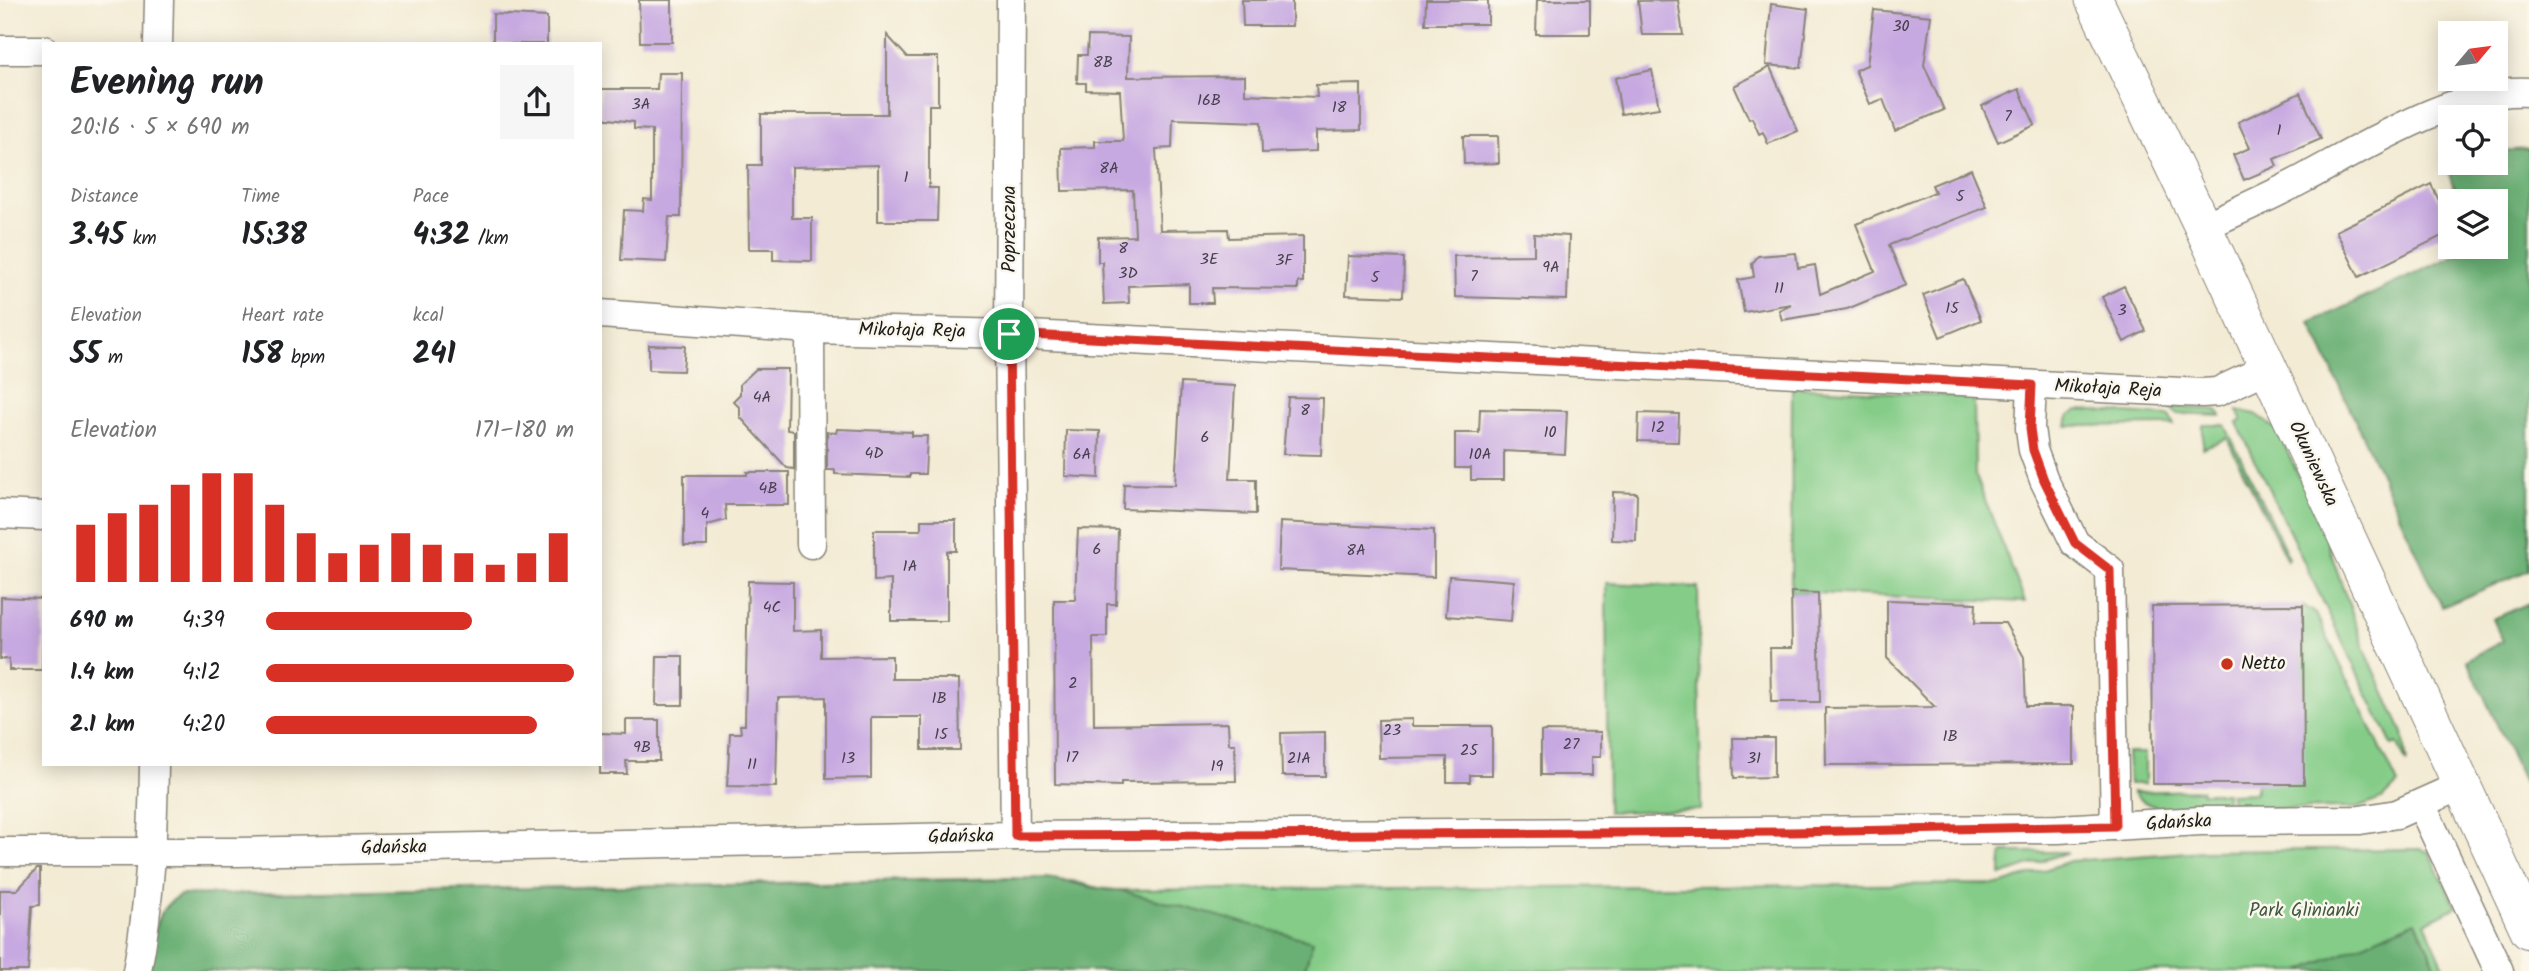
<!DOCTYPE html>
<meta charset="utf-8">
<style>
:root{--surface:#fff;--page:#f6f6f6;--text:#202124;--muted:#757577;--accent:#d93025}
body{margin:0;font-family:Kalam,sans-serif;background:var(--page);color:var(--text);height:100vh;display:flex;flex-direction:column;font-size:26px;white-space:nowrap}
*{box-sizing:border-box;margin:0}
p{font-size:23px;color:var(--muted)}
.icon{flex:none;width:38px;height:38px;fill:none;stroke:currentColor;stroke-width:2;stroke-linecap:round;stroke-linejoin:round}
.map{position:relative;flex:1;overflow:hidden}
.sheet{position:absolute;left:42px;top:42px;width:560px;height:724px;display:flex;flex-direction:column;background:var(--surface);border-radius:0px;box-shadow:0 4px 18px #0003}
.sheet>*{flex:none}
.needle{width:46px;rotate:61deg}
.tools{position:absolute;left:2438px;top:21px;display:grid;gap:14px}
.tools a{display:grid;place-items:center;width:70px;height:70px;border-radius:0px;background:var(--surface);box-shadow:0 4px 18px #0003;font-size:35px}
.pin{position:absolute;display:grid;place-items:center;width:60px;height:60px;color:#fff;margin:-30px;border:4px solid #fff;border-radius:50%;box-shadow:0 2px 7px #0007}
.round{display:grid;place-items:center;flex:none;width:74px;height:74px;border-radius:0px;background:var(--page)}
.overview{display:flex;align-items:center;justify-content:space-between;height:119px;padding:0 28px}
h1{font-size:38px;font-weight:700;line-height:52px}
.stats{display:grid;grid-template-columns:repeat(3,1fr);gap:10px;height:119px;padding:7px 28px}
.stats div{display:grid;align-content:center}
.stats b{font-size:30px;font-weight:700}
.stats small{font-size:19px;font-weight:400}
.stats p{font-size:19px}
.chart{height:196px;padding:14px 28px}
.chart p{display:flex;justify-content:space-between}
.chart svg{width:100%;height:126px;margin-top:7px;stroke:var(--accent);stroke-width:6}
ul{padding:0 28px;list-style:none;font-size:23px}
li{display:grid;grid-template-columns:112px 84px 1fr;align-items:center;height:52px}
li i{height:18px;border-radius:9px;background:var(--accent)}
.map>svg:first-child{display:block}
.green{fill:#84cc87;stroke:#507452;stroke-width:2}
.forest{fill:#6bb074;stroke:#446648;stroke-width:2}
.building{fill:#c7a9e1}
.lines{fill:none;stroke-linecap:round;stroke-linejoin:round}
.minor-casing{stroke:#888478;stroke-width:31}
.major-casing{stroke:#888478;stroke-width:39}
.minor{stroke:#fff;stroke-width:28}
.major{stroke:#fff;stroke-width:37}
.route-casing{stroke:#fff;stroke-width:14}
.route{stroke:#d93025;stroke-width:9}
.poi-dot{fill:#c8321e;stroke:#fbf7ec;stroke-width:2.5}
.labels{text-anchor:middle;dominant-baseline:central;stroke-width:5;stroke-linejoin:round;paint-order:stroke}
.number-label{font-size:16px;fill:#473f4d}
.street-label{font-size:19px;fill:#1c1c1c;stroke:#fbf7ec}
.poi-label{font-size:19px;fill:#1c1c1c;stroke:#fbf7ec;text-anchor:start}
.park-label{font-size:19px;fill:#405a41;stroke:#fbf7ec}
</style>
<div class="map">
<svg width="2529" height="971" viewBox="0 0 2529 971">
<rect width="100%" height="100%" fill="#fbf7ec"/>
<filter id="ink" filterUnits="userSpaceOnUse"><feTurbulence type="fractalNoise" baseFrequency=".0143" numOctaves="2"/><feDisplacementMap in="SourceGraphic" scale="14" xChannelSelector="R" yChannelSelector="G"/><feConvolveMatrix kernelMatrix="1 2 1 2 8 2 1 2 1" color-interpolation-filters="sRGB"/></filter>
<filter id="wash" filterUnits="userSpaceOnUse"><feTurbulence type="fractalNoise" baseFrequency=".00686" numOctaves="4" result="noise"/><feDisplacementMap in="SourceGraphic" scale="28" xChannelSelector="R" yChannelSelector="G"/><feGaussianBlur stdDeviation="1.57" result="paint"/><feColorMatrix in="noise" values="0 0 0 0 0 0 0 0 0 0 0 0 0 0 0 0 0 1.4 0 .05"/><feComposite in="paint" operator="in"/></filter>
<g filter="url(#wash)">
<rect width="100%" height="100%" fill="#f3ebd4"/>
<!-- green -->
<g class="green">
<path d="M 1792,387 L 1974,397 L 1975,474 L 2025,602 L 1791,592 Z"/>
<path d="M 2169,407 L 2218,410 L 2221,416 L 2177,414 Z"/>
<path d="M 2078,410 L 2169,416 L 2174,425 L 2067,426 L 2069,416 Z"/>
<path d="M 2238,411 L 2256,414 L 2277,430 L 2317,514 L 2365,650 L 2403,733 L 2407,763 L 2397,743 L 2392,745 L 2237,423 L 2242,420 Z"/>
<path d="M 2203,425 L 2225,425 L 2289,558 L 2287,560 L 2227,438 L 2203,448 Z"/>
<path d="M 1606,583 L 1698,587 L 1701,810 L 1608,812 Z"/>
<path d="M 2303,605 L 2316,614 L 2398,784 L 2384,798 L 2358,808 L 2230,809 L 2230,794 L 2255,793 Z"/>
<path d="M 2127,753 L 2145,753 L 2145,784 L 2129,784 Z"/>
<path d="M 2202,790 L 2202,793 L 2226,793 L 2225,809 C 2196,809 2154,818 2133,792 Z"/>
<path d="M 2421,849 L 2429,852 L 2456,907 L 2425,923 L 2446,971 L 150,971 L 165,907 L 180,895 L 1011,878 L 1073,881 L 1105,890 L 2003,884 L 2070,861 L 2203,851 Z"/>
<path d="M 2004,852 L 2068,852 L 2001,875 L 2001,857 Z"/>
</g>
<!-- forest -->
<g class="forest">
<path d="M 2529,149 L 2529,570 L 2442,607 L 2310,323 L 2472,247 L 2496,247 L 2496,201 L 2458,201 L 2443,155 L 2450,155 L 2450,163 L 2496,163 L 2496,151 Z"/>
<path d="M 2529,603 L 2529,793 L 2467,660 L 2503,641 L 2493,619 Z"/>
<path d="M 1045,878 C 1071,881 1094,890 1119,890 L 1313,941 L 1304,971 L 150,971 C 154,944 152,909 180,895 Z"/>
<path d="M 2416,921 L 2438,971 L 2301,971 Z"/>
</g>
<g id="blocks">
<!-- building -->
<g class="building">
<path d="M 639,0 L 672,0 L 672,42 L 640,42 Z"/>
<path d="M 1242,0 L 1292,0 L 1292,26 L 1243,26 Z"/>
<path d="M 1426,0 L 1488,0 L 1488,24 L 1425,24 Z"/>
<path d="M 1537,0 L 1590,0 L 1590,34 L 1536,34 Z"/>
<path d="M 1678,0 L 1683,35 L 1642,35 L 1638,1 Z"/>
<path d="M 1771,4 L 1808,9 L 1801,68 L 1766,65 Z"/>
<path d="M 1874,10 L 1931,16 L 1924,65 L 1944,110 L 1895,131 L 1883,99 L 1870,104 L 1855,70 L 1867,65 Z"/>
<path d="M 493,14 L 547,17 L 547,44 L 493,44 Z"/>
<path d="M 887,35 L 907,57 L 938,57 L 938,105 L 929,105 L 929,188 L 938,188 L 937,221 L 878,221 L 878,165 L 792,167 L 792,218 L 812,218 L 812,261 L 773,260 L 773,249 L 749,249 L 748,165 L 761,165 L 761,114 L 887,114 Z"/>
<path d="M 1088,36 L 1129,37 L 1128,77 L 1245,76 L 1245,94 L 1317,97 L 1316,85 L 1361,84 L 1361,130 L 1316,131 L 1316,151 L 1262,153 L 1261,122 L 1173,119 L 1172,148 L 1156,149 L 1160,230 L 1228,229 L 1229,238 L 1303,236 L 1303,282 L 1298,282 L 1298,289 L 1212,288 L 1213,303 L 1189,303 L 1189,284 L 1128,286 L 1129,303 L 1104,304 L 1102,262 L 1098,262 L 1098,237 L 1135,236 L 1133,190 L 1062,191 L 1061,148 L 1095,147 L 1095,141 L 1123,141 L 1120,91 L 1086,90 L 1086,83 L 1077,83 L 1078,55 L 1087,55 Z"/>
<path d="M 1770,67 L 1798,131 L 1768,144 L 1763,132 L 1759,134 L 1752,118 L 1749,119 L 1734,86 Z"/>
<path d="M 1652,70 L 1659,108 L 1621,114 L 1615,78 Z"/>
<path d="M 658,73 L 682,73 L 681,217 L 669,217 L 666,262 L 621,260 L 624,210 L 643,211 L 644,199 L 652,200 L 652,130 L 634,129 L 634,122 L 600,118 L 600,89 L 657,89 Z"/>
<path d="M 2019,89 L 2035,125 L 1998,142 L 1982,106 Z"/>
<path d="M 2300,93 L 2321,139 L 2274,159 L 2277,166 L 2244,180 L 2233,155 L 2250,148 L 2238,122 Z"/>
<path d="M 1463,136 L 1498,136 L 1499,163 L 1464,164 Z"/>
<path d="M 1971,169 L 1987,207 L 1889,245 L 1906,285 L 1847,309 L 1782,320 L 1779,310 L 1791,304 L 1744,312 L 1738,280 L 1754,277 L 1752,264 L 1758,256 L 1796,253 L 1798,268 L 1815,265 L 1820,294 L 1875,271 L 1856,224 L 1935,192 L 1932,185 Z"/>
<path d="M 2431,184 L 2450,223 L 2450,232 L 2359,277 L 2336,231 Z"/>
<path d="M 1534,234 L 1569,236 L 1567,300 L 1455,297 L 1454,256 L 1534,255 Z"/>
<path d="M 1348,256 L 1404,258 L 1403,297 L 1346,295 Z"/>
<path d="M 1963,279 L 1981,320 L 1940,337 L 1923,295 Z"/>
<path d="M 2124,286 L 2146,331 L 2124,342 L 2102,297 Z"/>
<path d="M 649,345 L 685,346 L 683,371 L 649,370 Z"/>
<path d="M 756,369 L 788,369 L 787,430 L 794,431 L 794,469 L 787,468 L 740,417 L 740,408 L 733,401 L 740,394 L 740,384 Z"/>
<path d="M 1181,383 L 1235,386 L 1230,479 L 1256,479 L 1256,514 L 1123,509 L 1124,484 L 1175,485 Z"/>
<path d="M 1288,397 L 1323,398 L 1321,455 L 1283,454 Z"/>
<path d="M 1480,409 L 1567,411 L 1565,454 L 1504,451 L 1504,480 L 1471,480 L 1471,468 L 1455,468 L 1455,433 L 1479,433 Z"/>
<path d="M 1639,413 L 1679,414 L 1678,442 L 1638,441 Z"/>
<path d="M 837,429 L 912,432 L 912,436 L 927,436 L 925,474 L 910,474 L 910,477 L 835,474 L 835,470 L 827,470 L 827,432 L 836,433 Z"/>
<path d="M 1066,430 L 1100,431 L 1099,478 L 1065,476 Z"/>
<path d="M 747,472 L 789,472 L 789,505 L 725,505 L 726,520 L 707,525 L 707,546 L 684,546 L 684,475 L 747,475 Z"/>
<path d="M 1613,492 L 1637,493 L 1636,541 L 1612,540 Z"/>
<path d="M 921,520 L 956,520 L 956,551 L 947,551 L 947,621 L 891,621 L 891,580 L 874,581 L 874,530 L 921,530 Z"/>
<path d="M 1280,522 L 1434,530 L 1434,577 L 1278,570 Z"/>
<path d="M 1078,529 L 1118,530 L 1116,604 L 1107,604 L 1107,637 L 1093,637 L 1094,725 L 1228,723 L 1229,744 L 1235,744 L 1236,781 L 1121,782 L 1121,786 L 1055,784 L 1054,600 L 1075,600 Z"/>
<path d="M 1449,576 L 1514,581 L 1511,621 L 1446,616 Z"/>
<path d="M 748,581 L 793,582 L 793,631 L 821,630 L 821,657 L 892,656 L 892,679 L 959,679 L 960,750 L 922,750 L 922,717 L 871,717 L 871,778 L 826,779 L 826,697 L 778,698 L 776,787 L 727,786 L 730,733 L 741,733 L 740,725 L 745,725 Z"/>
<path d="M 1791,592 L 1818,593 L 1820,702 L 1771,702 L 1770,648 L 1792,648 Z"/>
<path d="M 1,597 L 44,599 L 42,670 L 9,670 L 9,659 L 0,659 Z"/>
<path d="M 1887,600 L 1976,603 L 1975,623 L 2005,623 L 2024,657 L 2026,706 L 2074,706 L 2074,764 L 1826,765 L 1825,708 L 1935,707 L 1887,658 Z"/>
<path d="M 2303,605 L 2304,784 L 2153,784 L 2152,606 Z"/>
<path d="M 657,656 L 683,656 L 683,705 L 656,705 Z"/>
<path d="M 1412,719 L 1412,726 L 1492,726 L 1492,775 L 1470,775 L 1470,782 L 1447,782 L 1447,757 L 1379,758 L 1378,720 Z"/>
<path d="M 626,720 L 659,720 L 659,761 L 626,761 L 627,774 L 600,774 L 600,733 L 626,734 Z"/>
<path d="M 1544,731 L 1601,732 L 1601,757 L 1592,757 L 1592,775 L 1541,775 L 1541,732 Z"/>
<path d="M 1325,732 L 1325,776 L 1282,776 L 1281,733 Z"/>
<path d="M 1733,738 L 1774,738 L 1774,777 L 1734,778 Z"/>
<path d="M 37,869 L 40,869 L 40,905 L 32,906 L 28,971 L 0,971 L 0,890 L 17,890 Z"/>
</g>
</g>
</g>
<g filter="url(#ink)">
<use href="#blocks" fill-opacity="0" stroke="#888478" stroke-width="2"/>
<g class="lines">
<!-- minor casing -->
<g class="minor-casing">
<g id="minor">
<path d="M 1011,0 L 1009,334 L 1015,836"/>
<path d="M 158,44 L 159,0"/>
<path d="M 0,50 L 44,50"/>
<path d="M 2203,227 C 2237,211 2272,196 2305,178 C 2365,146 2460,87 2529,92"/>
<path d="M 600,314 L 810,329 L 1009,334 L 2202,393 L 2217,392 L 2268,368"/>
<path d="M 810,329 L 811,544"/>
<path d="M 2032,385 L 2030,428 L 2033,450 L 2044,480 L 2075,543 L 2110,570 L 2115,826"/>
<path d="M 0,514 L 44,516"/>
<path d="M 2421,804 L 2499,971"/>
<path d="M 0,852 L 238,852 L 1015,836 L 2058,829 L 2201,821 L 2360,820 L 2397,814 L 2462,785"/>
<path d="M 137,971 C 150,902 153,835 154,765"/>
</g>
</g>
<!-- major casing -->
<g class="major-casing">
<path id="major" d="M 2094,0 L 2203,227 L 2529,930"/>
</g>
<!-- minor -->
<use href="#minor" class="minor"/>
<!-- major -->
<use href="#major" class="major"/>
</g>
</g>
<g class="lines" filter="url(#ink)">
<!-- route casing -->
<g class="route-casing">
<path id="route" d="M 1009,334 L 2032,385 L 2030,428 L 2033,450 L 2044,480 L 2075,543 L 2110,570 L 2115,826 L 1791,832 L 1015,836 Z"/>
</g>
<!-- route -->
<use href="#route" class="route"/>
</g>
<!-- markers -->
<circle class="poi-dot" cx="2227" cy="664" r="7"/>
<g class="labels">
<!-- number labels -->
<g class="number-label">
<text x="1901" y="26">30</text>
<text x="1103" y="62">8B</text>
<text x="1209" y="100">16B</text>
<text x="641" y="104">3A</text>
<text x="1339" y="107">18</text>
<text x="2008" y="116">7</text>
<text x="2279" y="130">1</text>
<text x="1109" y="168">8A</text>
<text x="906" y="177">1</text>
<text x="1960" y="196">5</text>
<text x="1123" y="248">8</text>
<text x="1209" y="259">3E</text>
<text x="1284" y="260">3F</text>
<text x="1551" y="267">9A</text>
<text x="1128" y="273">3D</text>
<text x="1474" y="276">7</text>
<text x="1375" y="277">5</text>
<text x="1779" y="288">11</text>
<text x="1952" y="308">15</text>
<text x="2122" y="310">3</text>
<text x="762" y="397">4A</text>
<text x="1305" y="410">8</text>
<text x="1658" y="427">12</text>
<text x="1550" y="432">10</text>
<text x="1205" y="437">6</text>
<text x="874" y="453">4D</text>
<text x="1082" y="454">6A</text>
<text x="1480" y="454">10A</text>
<text x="768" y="488">4B</text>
<text x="705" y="513">4</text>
<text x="1097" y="549">6</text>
<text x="1356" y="550">8A</text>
<text x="910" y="566">1A</text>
<text x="772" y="607">4C</text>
<text x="1073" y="683">2</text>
<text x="939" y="698">1B</text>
<text x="1392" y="730">23</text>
<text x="941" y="734">15</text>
<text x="1950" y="736">1B</text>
<text x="1571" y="744">27</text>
<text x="642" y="747">9B</text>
<text x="1469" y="750">25</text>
<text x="1072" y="757">17</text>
<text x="848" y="758">13</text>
<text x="1299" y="758">21A</text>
<text x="1754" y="758">31</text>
<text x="752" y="764">11</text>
<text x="1217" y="766">19</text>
</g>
<!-- street labels -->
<g class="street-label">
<text transform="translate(1010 229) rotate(-90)">Poprzeczna</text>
<text transform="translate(912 331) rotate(1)">Mikołaja Reja</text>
<text transform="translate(2108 389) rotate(3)">Mikołaja Reja</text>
<text transform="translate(2313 464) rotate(65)">Okuniewska</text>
<text transform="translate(2179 823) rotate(-3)">Gdańska</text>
<text transform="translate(961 837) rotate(-1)">Gdańska</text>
<text transform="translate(394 848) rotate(-1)">Gdańska</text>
</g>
<!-- poi labels -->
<g class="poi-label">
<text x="2241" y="664">Netto</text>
</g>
<!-- park labels -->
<g class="park-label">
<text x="2304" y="911">Park Glinianki</text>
</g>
</g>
</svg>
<div class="tools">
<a><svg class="needle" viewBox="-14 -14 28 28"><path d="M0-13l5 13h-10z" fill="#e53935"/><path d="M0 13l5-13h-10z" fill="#757577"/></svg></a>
<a><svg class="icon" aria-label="locate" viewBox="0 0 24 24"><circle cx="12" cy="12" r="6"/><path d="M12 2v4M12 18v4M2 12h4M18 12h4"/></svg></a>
<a><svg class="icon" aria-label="layers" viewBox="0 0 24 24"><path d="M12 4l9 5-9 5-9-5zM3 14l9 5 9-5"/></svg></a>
</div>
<div class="pin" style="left:1009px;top:334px;background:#1e9e55"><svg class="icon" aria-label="arrive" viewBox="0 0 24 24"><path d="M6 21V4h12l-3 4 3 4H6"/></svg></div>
<section class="sheet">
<div class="overview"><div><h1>Evening run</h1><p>20:16 · 5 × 690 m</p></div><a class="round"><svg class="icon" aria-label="share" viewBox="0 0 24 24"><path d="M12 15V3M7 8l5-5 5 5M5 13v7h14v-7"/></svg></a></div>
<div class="stats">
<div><p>Distance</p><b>3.45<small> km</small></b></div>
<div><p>Time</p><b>15:38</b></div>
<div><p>Pace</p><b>4:32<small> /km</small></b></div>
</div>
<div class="stats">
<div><p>Elevation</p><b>55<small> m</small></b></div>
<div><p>Heart rate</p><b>158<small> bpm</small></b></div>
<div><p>kcal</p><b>241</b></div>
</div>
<div class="chart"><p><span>Elevation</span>171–180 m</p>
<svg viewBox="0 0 160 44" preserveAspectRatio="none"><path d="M5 44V24M15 44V20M25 44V17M35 44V10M45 44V6M55 44V6M65 44V17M75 44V27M85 44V34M95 44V31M105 44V27M115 44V31M125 44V34M135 44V38M145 44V34M155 44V27"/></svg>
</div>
<ul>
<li><b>690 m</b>4:39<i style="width:67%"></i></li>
<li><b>1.4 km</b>4:12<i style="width:100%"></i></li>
<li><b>2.1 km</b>4:20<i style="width:88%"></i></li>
</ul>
</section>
</div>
